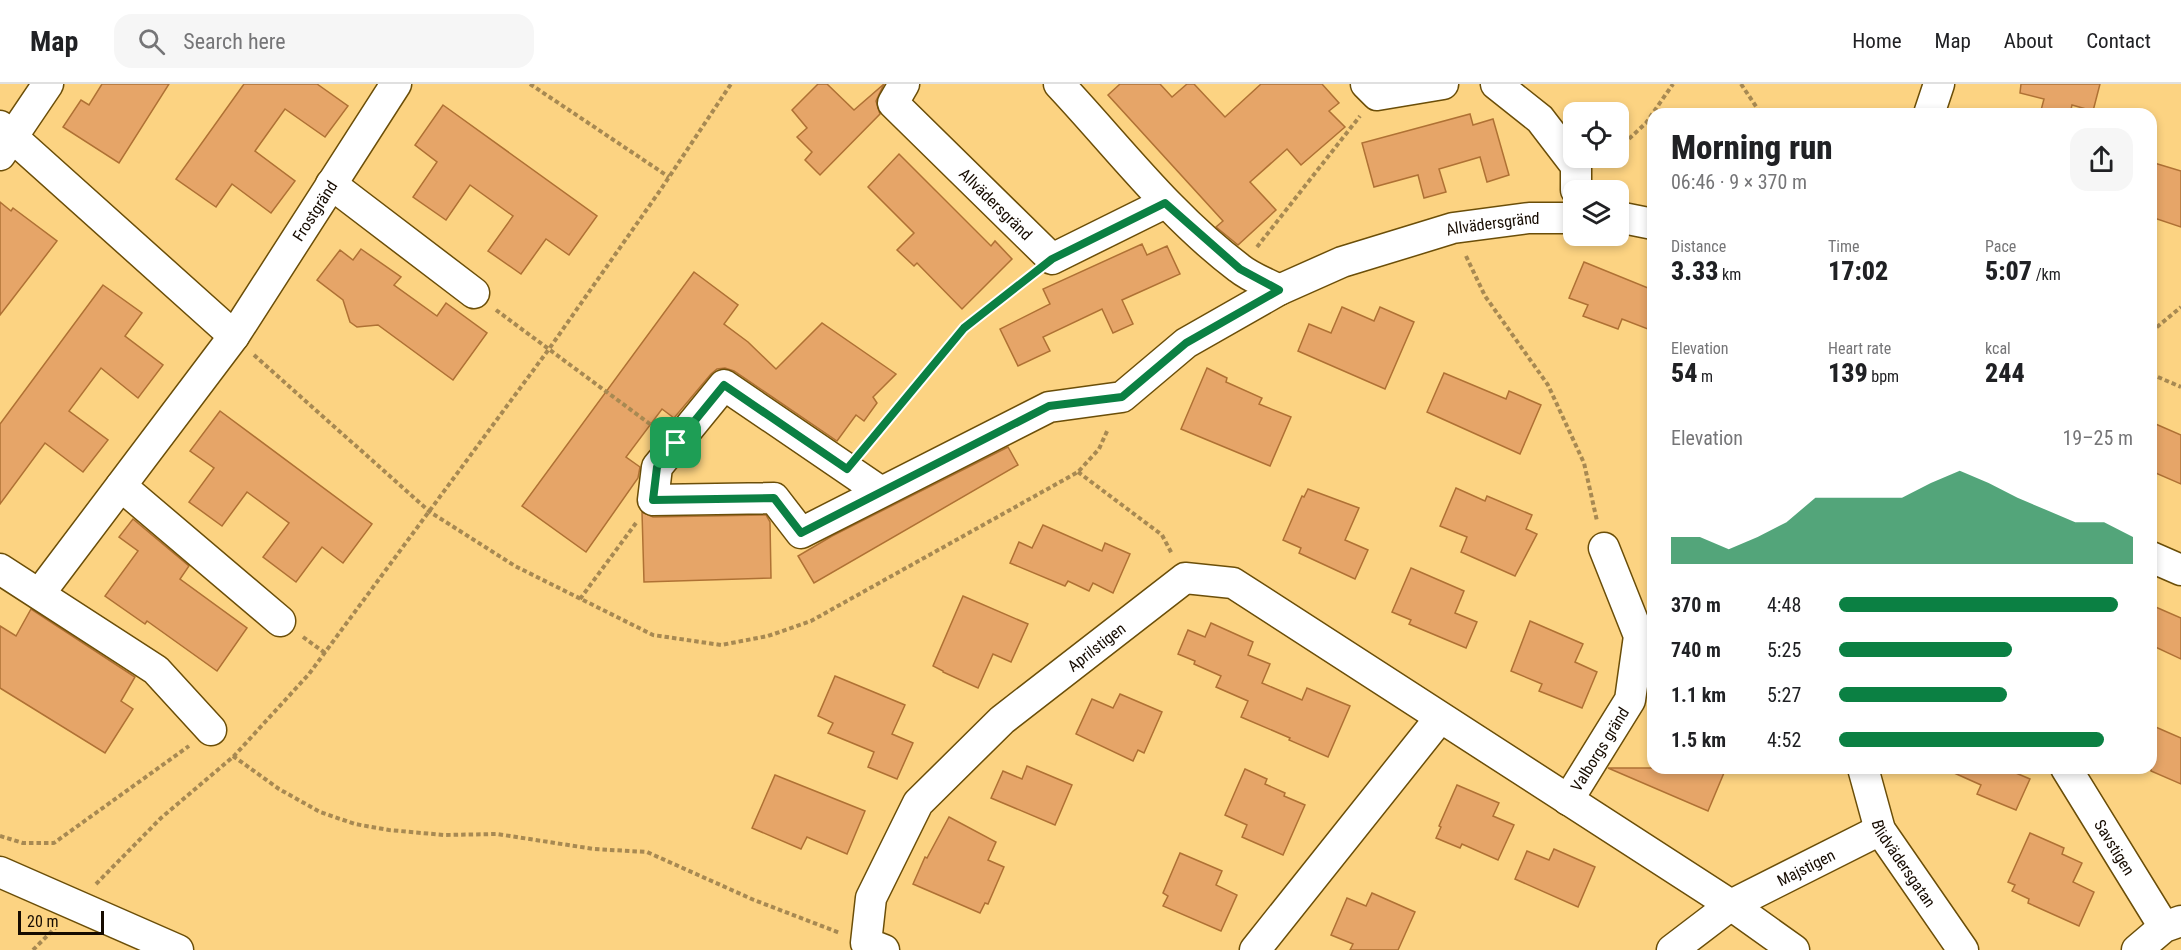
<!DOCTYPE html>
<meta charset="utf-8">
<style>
:root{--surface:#fff;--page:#f6f6f6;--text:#202124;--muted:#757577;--line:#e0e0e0;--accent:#0b8043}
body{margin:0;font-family:"Roboto Condensed",sans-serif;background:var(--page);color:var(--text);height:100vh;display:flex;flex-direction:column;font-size:22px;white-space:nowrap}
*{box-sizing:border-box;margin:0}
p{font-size:20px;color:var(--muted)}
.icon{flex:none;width:33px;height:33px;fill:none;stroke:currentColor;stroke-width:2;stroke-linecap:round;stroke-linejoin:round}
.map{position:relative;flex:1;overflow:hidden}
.side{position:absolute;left:1647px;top:24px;width:510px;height:666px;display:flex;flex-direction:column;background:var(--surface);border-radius:18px;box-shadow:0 3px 9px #0003}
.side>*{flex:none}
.buttons{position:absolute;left:1563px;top:18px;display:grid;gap:12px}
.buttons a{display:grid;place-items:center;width:66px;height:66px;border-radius:12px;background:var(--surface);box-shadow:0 3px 9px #0003;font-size:30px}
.scale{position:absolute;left:18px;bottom:15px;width:86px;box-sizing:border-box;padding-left:6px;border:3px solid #160b00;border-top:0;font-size:16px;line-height:21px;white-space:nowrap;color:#160b00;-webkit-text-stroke:4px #fcd382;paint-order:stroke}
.pin{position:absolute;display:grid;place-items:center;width:51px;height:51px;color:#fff;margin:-26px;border-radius:12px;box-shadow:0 3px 9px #0006}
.round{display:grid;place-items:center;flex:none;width:63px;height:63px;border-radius:18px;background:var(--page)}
.headline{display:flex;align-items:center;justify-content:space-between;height:102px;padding:0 24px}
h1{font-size:33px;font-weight:800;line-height:45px}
.figures{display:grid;grid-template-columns:repeat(3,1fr);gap:9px;height:102px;padding:6px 24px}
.figures div{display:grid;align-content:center}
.figures b{font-size:26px;font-weight:800}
.figures small{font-size:16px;font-weight:400}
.figures p{font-size:16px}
.chart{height:168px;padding:12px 24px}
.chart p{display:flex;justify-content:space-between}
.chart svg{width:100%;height:108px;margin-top:6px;fill:var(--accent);opacity:.7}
ul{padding:0 24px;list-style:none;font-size:20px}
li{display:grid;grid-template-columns:96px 72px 1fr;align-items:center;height:45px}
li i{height:15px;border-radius:8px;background:var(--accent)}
header{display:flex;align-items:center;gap:36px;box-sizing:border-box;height:84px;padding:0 30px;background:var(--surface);border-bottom:2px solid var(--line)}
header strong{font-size:28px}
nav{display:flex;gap:33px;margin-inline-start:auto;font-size:21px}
.search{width:420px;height:54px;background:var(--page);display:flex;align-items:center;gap:15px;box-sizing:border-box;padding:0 21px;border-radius:18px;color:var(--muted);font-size:22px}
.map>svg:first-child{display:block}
.building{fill:#e6a568;stroke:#af7134;stroke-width:1.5}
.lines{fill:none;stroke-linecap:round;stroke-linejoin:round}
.minor-casing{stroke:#6b4e08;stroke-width:33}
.path{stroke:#a78952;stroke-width:4;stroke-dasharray:4.5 3;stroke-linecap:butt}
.minor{stroke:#fff;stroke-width:30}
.route-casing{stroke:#fff;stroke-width:12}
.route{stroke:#0b8043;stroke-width:8}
.labels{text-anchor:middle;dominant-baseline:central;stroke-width:4.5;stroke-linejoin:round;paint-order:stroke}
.street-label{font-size:16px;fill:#160b00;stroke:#fcd382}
</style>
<header>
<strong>Map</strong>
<div class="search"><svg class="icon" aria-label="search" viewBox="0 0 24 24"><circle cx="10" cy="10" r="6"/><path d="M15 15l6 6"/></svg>Search here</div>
<nav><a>Home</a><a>Map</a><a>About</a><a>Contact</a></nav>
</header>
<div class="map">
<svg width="2181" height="866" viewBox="0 0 2181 866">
<rect width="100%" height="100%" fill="#fcd382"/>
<!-- building -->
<g class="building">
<path d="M 102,0 L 169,0 L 119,79 L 63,43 L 81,16 L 89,21 Z"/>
<path d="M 244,0 L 317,0 L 348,22 L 325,53 L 285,25 L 255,67 L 295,97 L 271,129 L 232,100 L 216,123 L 176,95 Z"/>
<path d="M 818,0 L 827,0 L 854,26 L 884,0 L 876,17 L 880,30 L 820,91 L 805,76 L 812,68 L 797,53 L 807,44 L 792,26 Z"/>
<path d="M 1120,0 L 1160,0 L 1172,13 L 1187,0 L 1194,0 L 1225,33 L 1261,0 L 1322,0 L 1339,19 L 1329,27 L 1345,43 L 1301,81 L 1287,65 L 1250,98 L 1276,126 L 1238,161 L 1216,143 L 1223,137 L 1108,11 Z"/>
<path d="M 2021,0 L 2100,0 L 2093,27 L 2072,21 L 2070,30 L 2040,30 L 2044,15 L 2020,9 Z"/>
<path d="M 443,21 L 597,132 L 569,171 L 546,155 L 521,190 L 488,167 L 513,132 L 470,101 L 446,136 L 413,113 L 437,78 L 415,61 Z"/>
<path d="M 1470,30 L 1473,41 L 1493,35 L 1509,91 L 1487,98 L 1480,73 L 1439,85 L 1446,108 L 1424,114 L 1418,91 L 1374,103 L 1362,59 Z"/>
<path d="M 899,70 L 991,162 L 995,157 L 1012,175 L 962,225 L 917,179 L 914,182 L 897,166 L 914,149 L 868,103 Z"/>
<path d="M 2151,78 L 2181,87 L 2181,143 L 2151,133 Z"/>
<path d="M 0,118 L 11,127 L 13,124 L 57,157 L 0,231 Z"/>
<path d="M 1142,160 L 1147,171 L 1167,162 L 1180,190 L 1122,216 L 1133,240 L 1113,249 L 1102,225 L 1043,253 L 1050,267 L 1018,282 L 1000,245 L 1050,220 L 1043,205 Z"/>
<path d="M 361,165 L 401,193 L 394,201 L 437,232 L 446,219 L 487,249 L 453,296 L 378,241 L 357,243 L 350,238 L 343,216 L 317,196 L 340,166 L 353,176 Z"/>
<path d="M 1584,178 L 1653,206 L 1653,247 L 1622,235 L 1618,245 L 1583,232 L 1588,221 L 1569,214 Z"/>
<path d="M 694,188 L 738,221 L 724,240 L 748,258 L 776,285 L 822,239 L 896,290 L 873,313 L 877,319 L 864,337 L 856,331 L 837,357 L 734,287 L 725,284 L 717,285 L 711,290 L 674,334 L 662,325 L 626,373 L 640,383 L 638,394 L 586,468 L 522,422 Z"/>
<path d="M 103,201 L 142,229 L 125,252 L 163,281 L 138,314 L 101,284 L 69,327 L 108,356 L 83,388 L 45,359 L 0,420 L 0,340 Z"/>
<path d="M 1342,223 L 1374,237 L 1380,223 L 1414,238 L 1385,305 L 1298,267 L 1309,240 L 1331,249 Z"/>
<path d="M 1207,284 L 1227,294 L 1226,298 L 1262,314 L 1259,320 L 1291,333 L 1270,382 L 1181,345 Z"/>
<path d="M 1444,289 L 1506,315 L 1509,307 L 1541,321 L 1520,370 L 1427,328 Z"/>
<path d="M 220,327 L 372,440 L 343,479 L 322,463 L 296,498 L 263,473 L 289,439 L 247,408 L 222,442 L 189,418 L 214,384 L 190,367 Z"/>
<path d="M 2151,338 L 2181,351 L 2181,400 L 2151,387 Z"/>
<path d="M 1008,363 L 1018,381 L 814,499 L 798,472 L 832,452 Z"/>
<path d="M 1456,404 L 1485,417 L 1487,412 L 1532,431 L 1526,445 L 1537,450 L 1515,492 L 1461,468 L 1467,453 L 1440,442 Z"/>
<path d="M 1308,405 L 1359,424 L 1345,456 L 1368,466 L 1355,495 L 1299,469 L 1301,464 L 1283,456 L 1302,412 L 1304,413 Z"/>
<path d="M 642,428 L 653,433 L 766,431 L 770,438 L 771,494 L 644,498 Z"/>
<path d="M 133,435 L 189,482 L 180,495 L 247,544 L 217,587 L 147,537 L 145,540 L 105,512 L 138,467 L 119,453 Z"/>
<path d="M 1043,441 L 1102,467 L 1105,459 L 1130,470 L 1113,509 L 1093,499 L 1089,507 L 1068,497 L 1065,502 L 1010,479 L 1019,458 L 1032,464 Z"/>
<path d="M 1411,484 L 1464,507 L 1455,529 L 1477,538 L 1466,564 L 1409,540 L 1411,536 L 1392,528 Z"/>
<path d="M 963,512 L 1028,540 L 1011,578 L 993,570 L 978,604 L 943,588 L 943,587 L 933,582 Z"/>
<path d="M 2151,521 L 2181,534 L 2181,575 L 2151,561 Z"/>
<path d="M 31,525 L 135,593 L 121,617 L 133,625 L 105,669 L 0,604 L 0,542 L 16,552 Z"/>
<path d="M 1530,537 L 1583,560 L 1575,578 L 1597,588 L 1582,624 L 1539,607 L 1542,600 L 1511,587 Z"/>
<path d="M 1211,539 L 1253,558 L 1248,571 L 1270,580 L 1262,599 L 1302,616 L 1307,604 L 1350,622 L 1328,673 L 1289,656 L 1290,654 L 1241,633 L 1248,617 L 1216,603 L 1221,592 L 1194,580 L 1195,577 L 1178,570 L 1188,546 L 1205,553 Z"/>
<path d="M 835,592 L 905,621 L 892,650 L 913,659 L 897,695 L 868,683 L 874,668 L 828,649 L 833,639 L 818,632 Z"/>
<path d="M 1120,610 L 1162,628 L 1144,669 L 1138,666 L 1133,677 L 1076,650 L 1092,615 L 1113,624 Z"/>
<path d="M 2151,641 L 2181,654 L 2181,700 L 2151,687 Z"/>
<path d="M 1027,682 L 1072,701 L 1055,741 L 991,714 L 1003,687 L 1022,695 Z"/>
<path d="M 1608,684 L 1726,684 L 1708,727 Z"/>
<path d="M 1943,684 L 2004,684 L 2030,695 L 2016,726 L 1977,710 L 1981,701 Z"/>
<path d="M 1245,685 L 1267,695 L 1265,700 L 1285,709 L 1284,712 L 1305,721 L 1283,771 L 1242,753 L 1247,741 L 1225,731 Z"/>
<path d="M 775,691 L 865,727 L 847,770 L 807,753 L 801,765 L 752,744 Z"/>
<path d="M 1457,701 L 1499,719 L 1493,732 L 1514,741 L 1498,776 L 1462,760 L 1460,764 L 1436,754 L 1441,743 L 1439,742 Z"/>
<path d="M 949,733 L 996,758 L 988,776 L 1004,783 L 988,820 L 985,819 L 980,829 L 913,800 L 925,773 L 927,774 Z"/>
<path d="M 2030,749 L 2064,764 L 2062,770 L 2082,779 L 2073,798 L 2094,808 L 2079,842 L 2028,819 L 2029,815 L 2012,807 L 2015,801 L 2008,798 Z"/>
<path d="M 1554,765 L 1595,783 L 1578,823 L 1515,795 L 1527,767 L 1549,776 Z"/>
<path d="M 1180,769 L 1222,787 L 1216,801 L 1237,811 L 1221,847 L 1163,822 L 1168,812 L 1163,809 Z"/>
<path d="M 1372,809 L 1415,828 L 1398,866 L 1350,866 L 1353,860 L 1331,851 L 1347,814 L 1366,822 Z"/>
</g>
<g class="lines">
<!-- minor casing -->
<g class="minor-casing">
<g id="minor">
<path id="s1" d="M 904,0 L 893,19 L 1052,175 L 1165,119"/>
<path d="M 1059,0 C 1118,63 1170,132 1239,184 C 1250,193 1266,199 1279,206"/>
<path d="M 1366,0 L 1377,11 L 1443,0"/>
<path d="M 1496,0 L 1540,35 L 1576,82 L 1576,106"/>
<path d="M 1929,30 L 1939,0"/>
<path d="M 0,42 L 234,252"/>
<path d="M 0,71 L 48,0"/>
<path d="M 331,100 L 474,209"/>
<path d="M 1618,133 L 1653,140"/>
<path d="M 121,402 L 280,537"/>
<path id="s2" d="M 881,408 L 724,301 L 657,383 L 653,416 L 774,414 L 801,449 L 1049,323 L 1122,313 L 1186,259 L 1279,206 L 1342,178 L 1453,144 L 1529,134 L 1574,134"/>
<path d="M 2151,473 L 2181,486"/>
<path d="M 0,485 L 156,586 L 211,646"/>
<path id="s3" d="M 40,509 L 234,252 L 396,0"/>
<path id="s4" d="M 1863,684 L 1880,746 L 1963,866"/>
<path id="s5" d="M 2066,684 L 2164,843"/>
<path id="s6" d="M 1568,716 L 1630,616 L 1639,552 L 1604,464"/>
<path d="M 0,788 L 178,866"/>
<path id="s7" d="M 884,866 L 866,859 L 871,814 L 918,719 L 1002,636 L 1185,494 L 1233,499 L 1731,821 L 1794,866"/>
<path d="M 1255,866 L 1440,634"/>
<path id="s8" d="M 1672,866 L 1731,821 L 1880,746"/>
<path d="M 2137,866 L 2164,843 L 2181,837"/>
</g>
</g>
<!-- path -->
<g class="path">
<path d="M 530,0 L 669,93"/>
<path d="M 1741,0 L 1761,30"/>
<path d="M 1618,65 L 1646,39 L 1673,0"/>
<path d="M 1257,163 L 1360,32"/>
<path d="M 1466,172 L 1485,212 L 1548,301 L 1584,379 L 1597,437"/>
<path d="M 496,226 L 654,343"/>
<path d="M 2151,248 L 2181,223"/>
<path d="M 254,271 L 430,428 L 515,482 L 653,551 L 721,561 L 768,552 L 811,537 L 1078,388 L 1099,365 L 1108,345"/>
<path d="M 2151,290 L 2181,303"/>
<path d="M 865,364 L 964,244 L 1029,193"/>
<path d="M 1078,388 L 1162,451 L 1172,470"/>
<path d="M 580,515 L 636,439"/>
<path d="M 303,553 L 325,569"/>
<path d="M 233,672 L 279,705 L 320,728 L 355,740 L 389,746 L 444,751 L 497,750 L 594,765 L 647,768 L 754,816 L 840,849"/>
<path d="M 0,752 L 23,759 L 54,759 L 189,662"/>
<path d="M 96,800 L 161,734 L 234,672 L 309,590 L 549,265 L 659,108 L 731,0"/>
<path d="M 33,866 L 57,842"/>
</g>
<!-- minor -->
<use href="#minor" class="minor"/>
</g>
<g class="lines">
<!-- route casing -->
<g class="route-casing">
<path id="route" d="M 1165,119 L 1240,185 L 1279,206 L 1186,259 L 1122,313 L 1049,322 L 801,449 L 774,414 L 653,416 L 657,383 L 724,301 L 847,385 L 964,244 L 1052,175 Z"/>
</g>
<!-- route -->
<use href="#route" class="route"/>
</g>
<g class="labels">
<!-- street labels -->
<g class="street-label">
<text stroke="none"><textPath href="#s1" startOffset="166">Allvädersgränd</textPath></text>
<text stroke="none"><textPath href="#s3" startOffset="471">Frostgränd</textPath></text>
<text stroke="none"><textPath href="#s2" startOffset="1262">Allvädersgränd</textPath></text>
<text stroke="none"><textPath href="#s7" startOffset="408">Aprilstigen</textPath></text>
<text stroke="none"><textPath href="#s6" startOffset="60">Valborgs gränd</textPath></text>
<text stroke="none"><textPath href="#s5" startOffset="93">Savstigen</textPath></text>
<text stroke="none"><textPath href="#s4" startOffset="105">Blidvädersgatan</textPath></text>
<text stroke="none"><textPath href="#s8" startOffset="158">Majstigen</textPath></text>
</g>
</g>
</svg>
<div class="buttons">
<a><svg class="icon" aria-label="locate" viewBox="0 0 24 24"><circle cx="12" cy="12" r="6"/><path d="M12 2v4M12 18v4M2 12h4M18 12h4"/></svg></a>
<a><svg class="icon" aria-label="layers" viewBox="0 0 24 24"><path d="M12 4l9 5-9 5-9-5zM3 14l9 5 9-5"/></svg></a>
</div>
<div class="scale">20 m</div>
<div class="pin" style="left:676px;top:359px;background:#1e9e55"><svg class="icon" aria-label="arrive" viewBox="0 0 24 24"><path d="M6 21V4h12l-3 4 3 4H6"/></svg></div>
<section class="side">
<div class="headline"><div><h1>Morning run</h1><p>06:46 · 9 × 370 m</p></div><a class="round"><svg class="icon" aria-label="share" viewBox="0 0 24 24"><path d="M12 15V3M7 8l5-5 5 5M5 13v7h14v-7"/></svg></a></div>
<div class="figures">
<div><p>Distance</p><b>3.33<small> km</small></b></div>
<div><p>Time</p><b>17:02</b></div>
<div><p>Pace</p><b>5:07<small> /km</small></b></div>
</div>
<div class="figures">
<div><p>Elevation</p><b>54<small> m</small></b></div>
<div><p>Heart rate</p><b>139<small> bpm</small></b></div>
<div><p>kcal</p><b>244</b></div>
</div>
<div class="chart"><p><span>Elevation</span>19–25 m</p>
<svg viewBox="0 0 160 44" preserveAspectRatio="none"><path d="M0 44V33L10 33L20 38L30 33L40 27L50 17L60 17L70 17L80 17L90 11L100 6L110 11L120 17L130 22L140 27L150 27L160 33V44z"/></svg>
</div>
<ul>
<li><b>370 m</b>4:48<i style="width:95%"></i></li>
<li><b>740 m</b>5:25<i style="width:59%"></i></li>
<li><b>1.1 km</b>5:27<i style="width:57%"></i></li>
<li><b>1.5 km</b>4:52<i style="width:90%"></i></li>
</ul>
</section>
</div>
